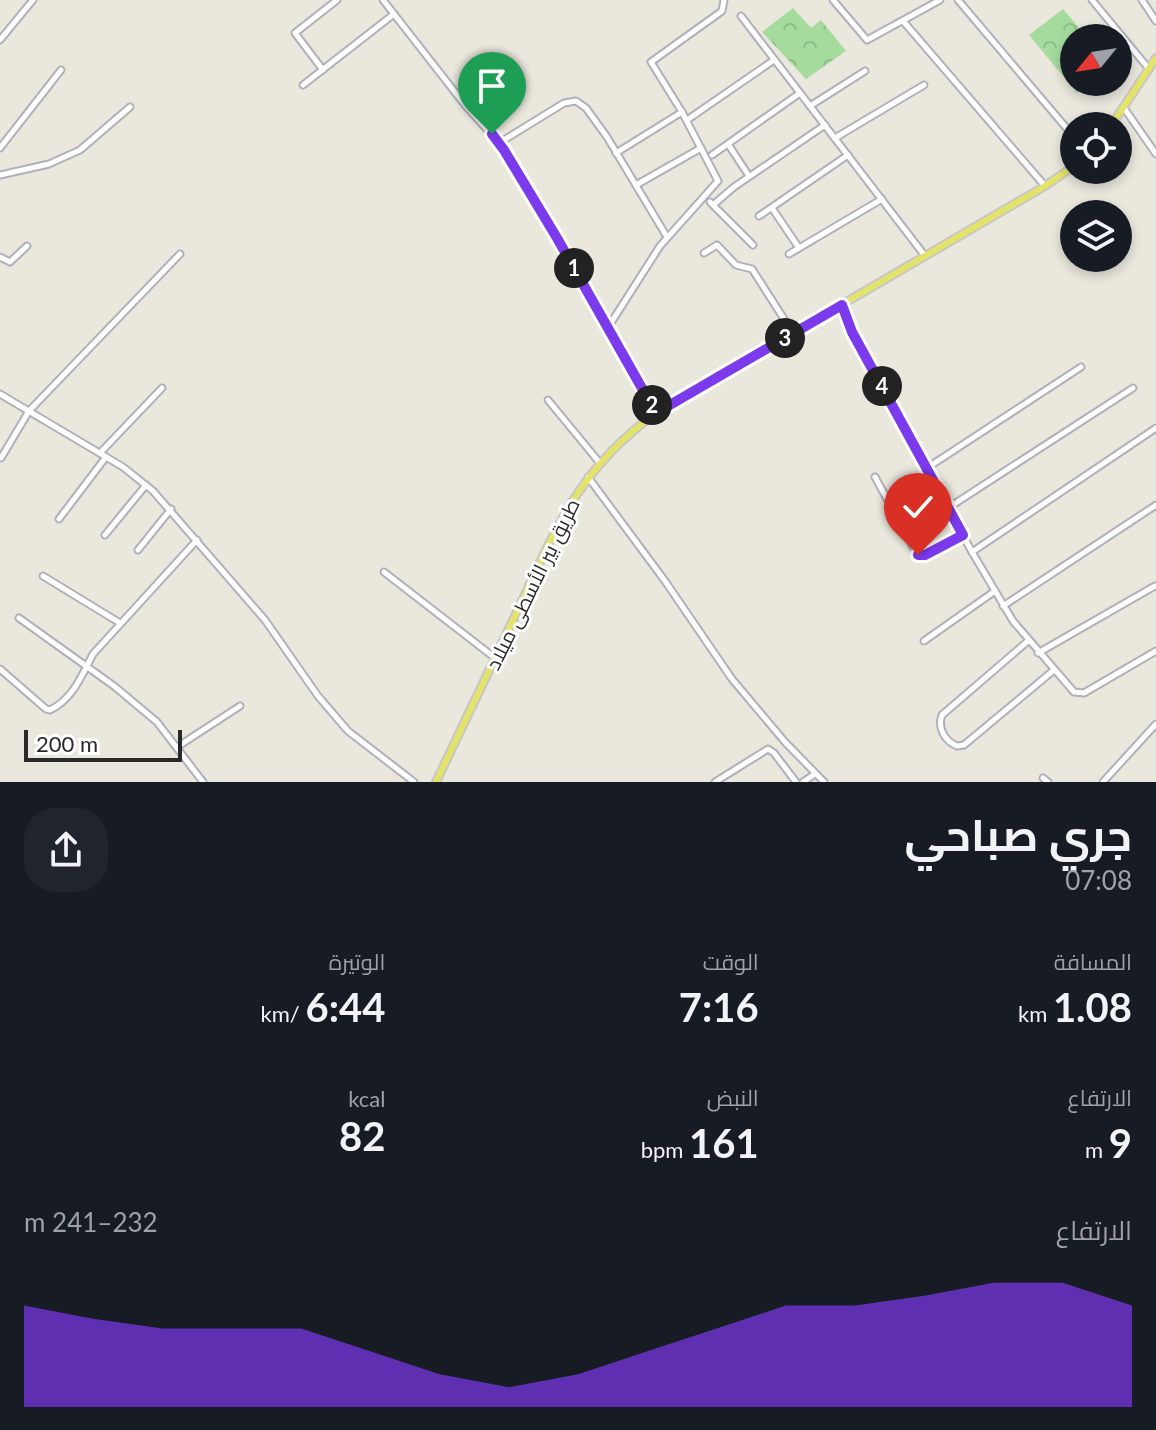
<!DOCTYPE html>
<html lang="ar">
<meta charset="utf-8">
<style>
:root{--surface:#171b24;--page:#20242c;--text:#f1f3f6;--muted:#9ea1a6;--accent:#7c3aed}
body{margin:0;font-family:Lato,Cairo,sans-serif;background:var(--page);color:var(--text);direction:rtl;height:100vh;display:flex;flex-direction:column;font-size:30px;white-space:nowrap}
*{box-sizing:border-box;margin:0}
p{font-size:26px;color:var(--muted)}
.icon{flex:none;width:44px;height:44px;fill:none;stroke:currentColor;stroke-width:2;stroke-linecap:round;stroke-linejoin:round}
.map{position:relative;height:782px;overflow:hidden;direction:ltr}
.drawer{display:flex;flex-direction:column;background:var(--surface);flex:1}
.drawer>*{flex:none}
.needle{width:52px;rotate:240deg}
.tools{position:absolute;left:1060px;top:24px;display:grid;gap:16px}
.tools a{display:grid;place-items:center;width:72px;height:72px;border-radius:50%;background:var(--surface);box-shadow:0 4px 12px #0003;font-size:40px}
.scale{position:absolute;left:24px;bottom:20px;width:158px;box-sizing:border-box;padding-left:8px;border:4px solid #292929;border-top:0;font-size:22px;line-height:28px;white-space:nowrap;color:#292929;-webkit-text-stroke:6px #fff;paint-order:stroke}
.pin{position:absolute;display:grid;place-items:center;width:68px;height:68px;color:#fff;margin:-82px -34px;border-radius:50% 50% 50% 0;rotate:-45deg;box-shadow:0 0 8px #0007}
.pin .icon{rotate:45deg}
.km{position:absolute;width:40px;height:40px;margin:-20px;border-radius:50%;background:#222;color:#fff;font-size:22px;line-height:40px;text-align:center}
.round{display:grid;place-items:center;flex:none;width:84px;height:84px;border-radius:32px;background:var(--page)}
.overview{display:flex;align-items:center;justify-content:space-between;height:136px;padding:0 24px}
h1{font-size:44px;font-weight:700;line-height:60px}
.metrics{display:grid;grid-template-columns:repeat(3,1fr);gap:12px;height:136px;padding:8px 24px}
.metrics div{display:grid;align-content:center}
.metrics b{font-size:40px;font-weight:700}
.metrics small{font-size:22px;font-weight:400}
.metrics p{font-size:22px}
.chart{height:224px;padding:16px 24px}
.chart p{display:flex;justify-content:space-between}
.chart svg{width:100%;height:144px;margin-top:8px;fill:var(--accent);opacity:.7}
.map>svg:first-child{display:block}
.forest{fill:url(#forest-crowns)}
.lines{fill:none;stroke-linecap:round;stroke-linejoin:round}
.minor-casing{stroke:#b0b0bc;stroke-width:9}
.major-casing{stroke:#c7c7c7;stroke-width:10}
.minor{stroke:#fff;stroke-width:5}
.major{stroke:#e3e269;stroke-width:6}
.route-casing{stroke:#fff;stroke-width:16}
.route{stroke:#7c3aed;stroke-width:10}
.labels{text-anchor:middle;dominant-baseline:central;stroke-width:6;stroke-linejoin:round;paint-order:stroke}
.street-label{font-size:20px;fill:#292929;stroke:#fff}
</style>
<div class="map">
<svg width="1156" height="782" viewBox="0 0 1156 782">
<defs>
<pattern id="forest-crowns" width="20" height="18" patternUnits="userSpaceOnUse" patternTransform="scale(2)"><rect width="20" height="18" fill="#a5dc9e"/><path d="M2 6a3 3 0 1 1 6 0M12 15a3 3 0 1 1 6 0" fill="none" stroke="#8ebd88"/></pattern>
</defs>
<rect width="100%" height="100%" fill="#eae7dd"/>
<!-- forest -->
<g class="forest">
<path d="M 793,8 L 811,28 L 821,20 L 846,51 L 806,79 L 762,32 Z"/>
<path d="M 1063,9 L 1088,38 L 1074,38 L 1074,82 L 1092,82 L 1077,93 L 1029,35 Z"/>
</g>
<g class="lines">
<!-- minor casing -->
<g class="minor-casing">
<g id="minor">
<path d="M 383,0 L 465,105 L 502,146 L 609,326 L 656,413"/>
<path d="M 833,0 L 867,40 L 940,0"/>
<path d="M 958,0 L 1074,137"/>
<path d="M 1092,0 L 1149,69"/>
<path d="M 1142,0 L 1156,21"/>
<path d="M 741,16 L 925,256"/>
<path d="M 903,21 L 1045,186"/>
<path d="M 0,40 L 33,0"/>
<path d="M 323,70 L 295,33 L 337,0"/>
<path d="M 303,85 L 394,14"/>
<path d="M 810,106 L 865,71"/>
<path d="M 1124,108 L 1156,154"/>
<path d="M 687,120 L 774,60"/>
<path d="M 835,138 L 924,85"/>
<path d="M 499,143 L 564,103 L 576,101 L 586,108 L 607,137 L 667,237"/>
<path d="M 728,144 L 749,176"/>
<path d="M 0,148 L 61,70"/>
<path d="M 616,153 L 682,112"/>
<path d="M 712,155 L 800,93"/>
<path d="M 0,175 L 49,164 L 80,150 L 130,107"/>
<path d="M 636,185 L 701,148"/>
<path d="M 710,202 L 753,245"/>
<path d="M 713,205 L 734,187 L 825,125"/>
<path d="M 772,208 L 799,248"/>
<path d="M 759,216 L 848,155"/>
<path d="M 704,253 L 717,245 L 736,265 L 752,269 L 793,333"/>
<path d="M 789,254 L 882,199"/>
<path d="M 0,257 L 10,262 L 27,246"/>
<path d="M 842,305 L 852,332 L 972,552 L 1156,428"/>
<path d="M 609,326 L 660,246 L 718,181 L 682,112 L 651,62 L 722,11 L 724,0"/>
<path d="M 0,394 L 123,467 L 153,491 L 265,620 L 318,696 L 348,731 L 414,782"/>
<path d="M 548,400 L 599,462"/>
<path d="M 100,453 L 162,388"/>
<path d="M 1,458 L 29,411 L 180,254"/>
<path d="M 927,468 L 1081,367"/>
<path d="M 588,477 L 665,581 L 732,679 L 785,742 L 824,782"/>
<path d="M 875,477 L 917,554 L 925,555 L 963,535"/>
<path d="M 948,508 L 1133,388"/>
<path d="M 59,519 L 106,457"/>
<path d="M 105,535 L 146,485"/>
<path d="M 138,550 L 171,509"/>
<path d="M 972,552 L 1013,621 L 1074,692 L 1084,693 L 1156,651"/>
<path d="M 384,572 L 495,658"/>
<path d="M 43,576 L 120,623"/>
<path d="M 1003,606 L 1156,505"/>
<path d="M 19,618 L 114,686 L 157,722 L 203,782"/>
<path d="M 924,641 L 995,591"/>
<path d="M 1028,641 L 942,715 C 937,728 945,741 957,746 L 964,745 L 1054,670"/>
<path d="M 1038,653 L 1155,586"/>
<path d="M 0,669 L 46,709 L 50,710 C 73,699 82,675 93,654 L 197,540"/>
<path d="M 177,747 L 240,706"/>
<path d="M 1043,778 L 1048,782"/>
<path d="M 715,782 L 768,749 L 774,753 L 796,782"/>
<path d="M 803,782 L 815,774"/>
<path d="M 1103,782 L 1156,724"/>
</g>
</g>
<!-- major casing -->
<g class="major-casing">
<g id="major">
<path d="M 1111,126 L 1156,58"/>
<path d="M 436,782 C 462,727 489,671 515,616 C 555,531 577,470 656,413 L 1045,186 L 1074,166"/>
</g>
</g>
<!-- minor -->
<use href="#minor" class="minor"/>
<!-- major -->
<use href="#major" class="major"/>
</g>
<g class="lines">
<!-- route casing -->
<g class="route-casing">
<path id="route" d="M 492,134 L 504,150 L 557,238 L 656,413 L 842,305 L 852,332 L 963,535 L 925,555 L 918,555"/>
</g>
<!-- route -->
<use href="#route" class="route"/>
</g>
<g class="labels">
<!-- street labels -->
<g class="street-label">
<text transform="translate(532 584) rotate(-64)">طريق بير الأسطى ميلاد</text>
</g>
</g>
</svg>
<div class="tools">
<a><svg class="needle" viewBox="-14 -14 28 28"><path d="M0-13l5 13h-10z" fill="#e53935"/><path d="M0 13l5-13h-10z" fill="#9ea1a6"/></svg></a>
<a><svg class="icon" aria-label="locate" viewBox="0 0 24 24"><circle cx="12" cy="12" r="6"/><path d="M12 2v4M12 18v4M2 12h4M18 12h4"/></svg></a>
<a><svg class="icon" aria-label="layers" viewBox="0 0 24 24"><path d="M12 4l9 5-9 5-9-5zM3 14l9 5 9-5"/></svg></a>
</div>
<div class="scale">200 m</div>
<div class="pin" style="left:492px;top:134px;background:#1e9e55"><svg class="icon" aria-label="arrive" viewBox="0 0 24 24"><path d="M6 21V4h12l-3 4 3 4H6"/></svg></div>
<div class="pin" style="left:918px;top:555px;background:#d93025"><svg class="icon" aria-label="check" viewBox="0 0 24 24"><path d="M5 12l5 5 9-10"/></svg></div>
<b class="km" style="left:574px;top:268px">1</b>
<b class="km" style="left:652px;top:405px">2</b>
<b class="km" style="left:785px;top:338px">3</b>
<b class="km" style="left:882px;top:386px">4</b>
</div>
<section class="drawer">
<div class="overview"><div><h1>جري صباحي</h1><p>07:08</p></div><a class="round"><svg class="icon" aria-label="share" viewBox="0 0 24 24"><path d="M12 15V3M7 8l5-5 5 5M5 13v7h14v-7"/></svg></a></div>
<div class="metrics">
<div><p>المسافة</p><b>1.08<small> km</small></b></div>
<div><p>الوقت</p><b>7:16</b></div>
<div><p>الوتيرة</p><b>6:44<small> /km</small></b></div>
</div>
<div class="metrics">
<div><p>الارتفاع</p><b>9<small> m</small></b></div>
<div><p>النبض</p><b>161<small> bpm</small></b></div>
<div><p>kcal</p><b>82</b></div>
</div>
<div class="chart"><p><span>الارتفاع</span>232–241 m</p>
<svg viewBox="0 0 160 44" preserveAspectRatio="none"><path d="M0 44V13L10 17L20 20L30 20L40 20L50 27L60 34L70 38L80 34L90 27L100 20L110 13L120 13L130 10L140 6L150 6L160 13V44z"/></svg>
</div>
</section>
